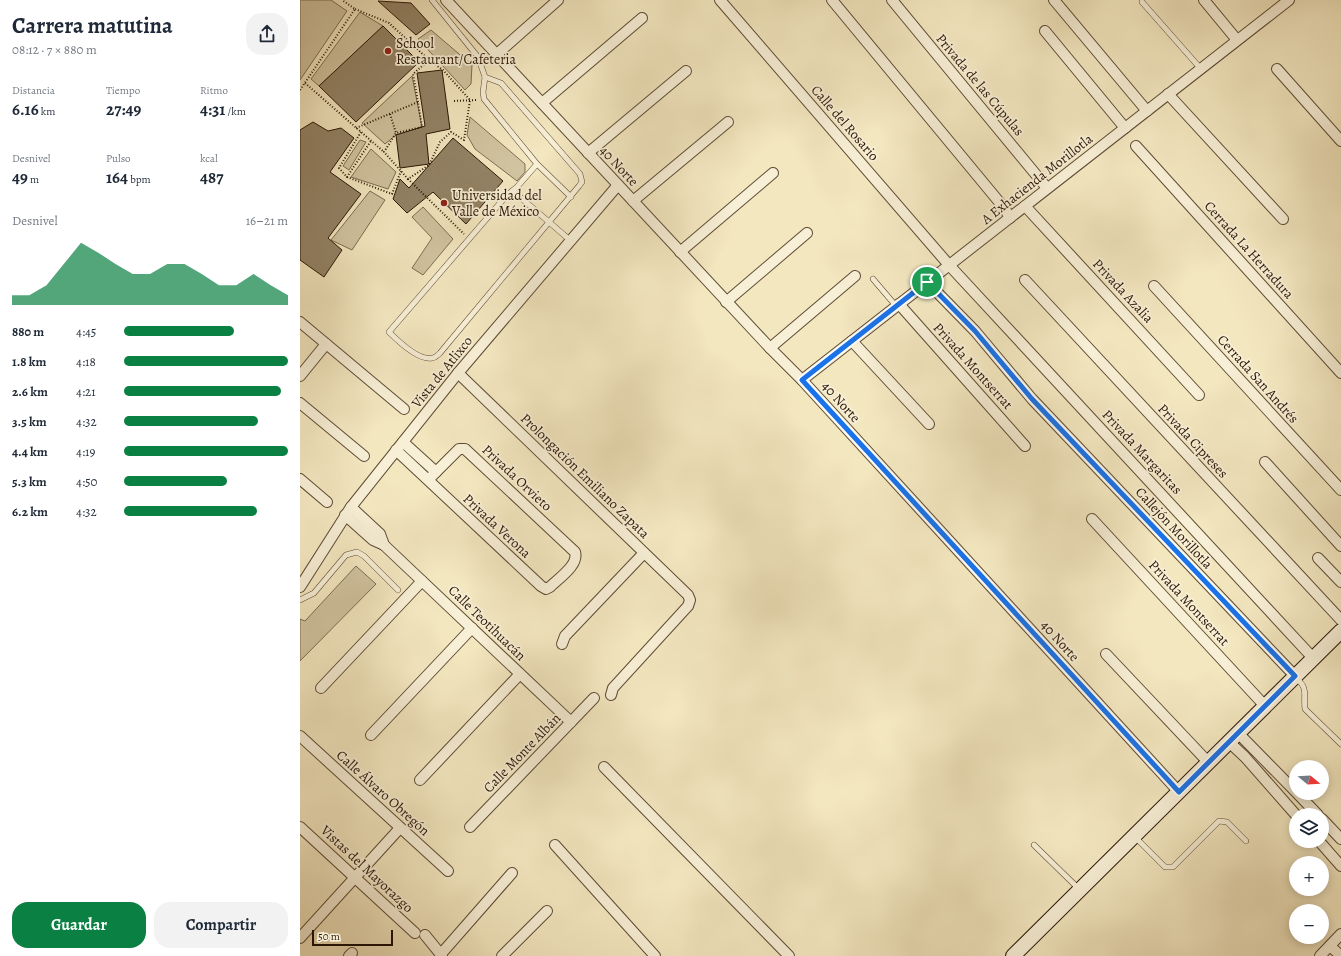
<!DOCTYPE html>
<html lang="es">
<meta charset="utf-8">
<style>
:root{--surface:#fff;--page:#f2f2f3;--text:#1f2937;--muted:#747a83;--accent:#0b8043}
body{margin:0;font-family:Alegreya,serif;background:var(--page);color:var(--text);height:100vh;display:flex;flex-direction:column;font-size:15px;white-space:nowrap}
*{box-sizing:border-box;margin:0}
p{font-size:13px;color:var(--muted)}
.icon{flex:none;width:22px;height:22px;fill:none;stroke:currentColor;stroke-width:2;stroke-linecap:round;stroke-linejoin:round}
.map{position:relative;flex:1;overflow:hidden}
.sheet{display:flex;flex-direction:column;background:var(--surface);width:300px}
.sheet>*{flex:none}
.needle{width:26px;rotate:108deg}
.fabs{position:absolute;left:989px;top:760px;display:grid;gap:8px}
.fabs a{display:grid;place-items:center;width:40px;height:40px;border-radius:50%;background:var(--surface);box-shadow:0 2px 10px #0003;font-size:20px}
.scale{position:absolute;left:12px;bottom:10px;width:81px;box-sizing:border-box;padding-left:4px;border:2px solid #2c1705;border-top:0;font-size:11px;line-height:14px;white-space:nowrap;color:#2c1705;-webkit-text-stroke:3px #f7efd6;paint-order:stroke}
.pin{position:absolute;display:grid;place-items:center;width:34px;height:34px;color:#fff;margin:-17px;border:2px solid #fff;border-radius:50%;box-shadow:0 1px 4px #0007}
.round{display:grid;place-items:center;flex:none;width:42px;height:42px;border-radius:16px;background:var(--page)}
.summary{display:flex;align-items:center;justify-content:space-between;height:68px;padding:0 12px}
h1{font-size:22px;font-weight:700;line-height:30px}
.stats{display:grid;grid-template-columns:repeat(3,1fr);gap:6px;height:68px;padding:4px 12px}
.stats div{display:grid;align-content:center}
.stats b{font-size:17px;font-weight:700}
.stats small{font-size:11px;font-weight:400}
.stats p{font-size:11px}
.chart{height:112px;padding:8px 12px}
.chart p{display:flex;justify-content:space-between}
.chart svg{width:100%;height:72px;margin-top:4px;fill:var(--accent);opacity:.7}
.button{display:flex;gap:8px;margin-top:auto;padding:8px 12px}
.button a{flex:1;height:46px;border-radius:16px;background:var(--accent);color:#fff;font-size:16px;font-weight:700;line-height:46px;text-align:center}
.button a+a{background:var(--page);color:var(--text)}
ul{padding:0 12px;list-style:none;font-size:13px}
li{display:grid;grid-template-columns:64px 48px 1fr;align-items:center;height:30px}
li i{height:10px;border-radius:5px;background:var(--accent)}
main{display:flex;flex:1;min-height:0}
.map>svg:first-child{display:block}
.green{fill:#d1c4a0;stroke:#7e6e52}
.building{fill:#938366;stroke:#2c1705}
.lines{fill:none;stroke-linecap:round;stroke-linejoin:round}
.lane-casing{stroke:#5e4b34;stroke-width:6}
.street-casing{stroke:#5e4b34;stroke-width:12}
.secondary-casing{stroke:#2c1705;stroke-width:16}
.path{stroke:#2c1705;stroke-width:2;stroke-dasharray:1 2;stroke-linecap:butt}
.lane{stroke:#f7efd6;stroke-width:5}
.street{stroke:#f7efd6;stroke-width:10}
.secondary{stroke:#f7efd6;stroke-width:14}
.route-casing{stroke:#fff;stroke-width:8}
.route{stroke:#1a73e8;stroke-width:5}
.poi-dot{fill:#8f2418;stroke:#f7efd6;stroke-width:1.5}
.labels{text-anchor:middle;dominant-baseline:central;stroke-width:3.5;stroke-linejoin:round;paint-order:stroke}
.poi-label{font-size:14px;fill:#2c1705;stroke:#f7efd6;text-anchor:start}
.street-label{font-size:14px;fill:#2c1705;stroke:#f7efd6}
</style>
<main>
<section class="sheet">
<div class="summary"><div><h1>Carrera matutina</h1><p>08:12 · 7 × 880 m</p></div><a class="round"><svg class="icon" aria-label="share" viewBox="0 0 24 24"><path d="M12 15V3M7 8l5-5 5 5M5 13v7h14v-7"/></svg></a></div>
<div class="stats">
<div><p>Distancia</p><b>6.16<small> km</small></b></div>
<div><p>Tiempo</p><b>27:49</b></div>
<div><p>Ritmo</p><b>4:31<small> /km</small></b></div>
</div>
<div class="stats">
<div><p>Desnivel</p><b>49<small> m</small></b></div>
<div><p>Pulso</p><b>164<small> bpm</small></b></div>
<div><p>kcal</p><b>487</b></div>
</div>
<div class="chart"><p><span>Desnivel</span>16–21 m</p>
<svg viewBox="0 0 160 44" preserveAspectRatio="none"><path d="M0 44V38L10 38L20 32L30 19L40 6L50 12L60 19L70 25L80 25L90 19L100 19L110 25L120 32L130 32L140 25L150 32L160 38V44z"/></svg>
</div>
<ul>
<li><b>880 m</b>4:45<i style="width:67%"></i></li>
<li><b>1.8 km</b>4:18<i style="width:100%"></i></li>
<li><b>2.6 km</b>4:21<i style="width:96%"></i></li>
<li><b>3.5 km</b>4:32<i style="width:82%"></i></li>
<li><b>4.4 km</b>4:19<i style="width:100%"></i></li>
<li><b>5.3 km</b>4:50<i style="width:63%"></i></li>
<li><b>6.2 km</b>4:32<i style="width:81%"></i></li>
</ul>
<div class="button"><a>Guardar</a><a>Compartir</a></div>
</section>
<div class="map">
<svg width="1041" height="956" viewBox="0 0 1041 956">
<rect width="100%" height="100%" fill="#f3e7c0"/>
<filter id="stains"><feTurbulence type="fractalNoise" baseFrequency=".005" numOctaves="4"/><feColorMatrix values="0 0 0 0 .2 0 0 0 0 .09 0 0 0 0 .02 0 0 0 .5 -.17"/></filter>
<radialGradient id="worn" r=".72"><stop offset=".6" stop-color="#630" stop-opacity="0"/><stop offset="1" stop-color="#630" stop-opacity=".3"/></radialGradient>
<!-- green -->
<g class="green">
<path d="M 0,0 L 31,0 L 47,11 L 0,80 Z"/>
<path d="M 60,12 L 83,26 L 19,86 L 11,79 Z"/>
<path d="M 131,30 L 172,65 L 171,84 L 165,90 L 118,39 Z"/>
<path d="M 112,76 L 122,127 L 96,135 L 85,144 L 62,123 Z"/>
<path d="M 170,117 L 225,164 L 225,172 L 217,181 L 175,149 L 167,135 Z"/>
<path d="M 60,140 L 66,142 L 49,170 L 43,166 Z"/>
<path d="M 71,149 L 96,172 L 88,189 L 51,177 Z"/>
<path d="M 70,191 L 85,200 L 52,250 L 31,240 Z"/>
<path d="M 123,207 L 153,239 L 123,275 L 112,268 L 132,238 L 112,217 Z"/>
<path d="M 56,566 L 76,584 L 0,661 L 0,619 L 5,621 Z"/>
</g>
<!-- building -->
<g class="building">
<path d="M 78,1 L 111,3 L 130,24 L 116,35 Z"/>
<path d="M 83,26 L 119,62 L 56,122 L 19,86 Z"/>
<path d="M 142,70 L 150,129 L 126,134 L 129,164 L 100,168 L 96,135 L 125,126 L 117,73 Z"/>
<path d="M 13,122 L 28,131 L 41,128 L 54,138 L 30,172 L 61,194 L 28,238 L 42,250 L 24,277 L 0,260 L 0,130 Z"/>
<path d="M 153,138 L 203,181 L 166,224 L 133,192 L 107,213 L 93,199 L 100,179 L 109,188 Z"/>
</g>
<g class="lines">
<!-- lane casing -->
<g class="lane-casing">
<g id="lane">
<path d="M 132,0 L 178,57 L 185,77"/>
<path d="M 842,2 L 901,69"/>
<path d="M 237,164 L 217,187 L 207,195 L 89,332 C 97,340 119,361 132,358 C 134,358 138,355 140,353 L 279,186 L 282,182 L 280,174 L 201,83 L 185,77 L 183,92 L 184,99 L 237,164 L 271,197"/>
<path d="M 213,191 L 271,241"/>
<path d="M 573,279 L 596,306"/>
<path d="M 0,600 L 14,593 L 46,555 L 57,552 L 64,556 L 98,590"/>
<path d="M 996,678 C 1009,689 1003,694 1005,709 L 1041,744"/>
<path d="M 835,837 L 865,867 L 873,867 L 919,821 L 927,822 L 946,841"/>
<path d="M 734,845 L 779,889"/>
</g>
</g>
<!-- street casing -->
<g class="street-casing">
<g id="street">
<path d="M 146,0 L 470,348 L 502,380 L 879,792"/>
<path d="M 420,0 L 649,265 L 1013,658"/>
<path d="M 532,0 L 705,209 L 710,218"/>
<path d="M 592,0 L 747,188"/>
<path d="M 754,0 L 847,111"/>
<path d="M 904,0 L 937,40"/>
<path d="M 745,31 L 825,128"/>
<path d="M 197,54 L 258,0"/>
<path d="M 977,69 L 1041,141"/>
<path d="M 868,94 L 983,219"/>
<path d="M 242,103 L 342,18"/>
<path d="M 836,146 L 1041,373"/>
<path d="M 288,153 L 386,71"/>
<path d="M 333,201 L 428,122"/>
<path d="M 725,206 L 899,395"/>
<path d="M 380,252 L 473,173"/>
<path d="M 725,280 L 1041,620"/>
<path d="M 627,282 L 675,331 L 732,399 L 995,676"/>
<path d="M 854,286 L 1041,490"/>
<path d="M 426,302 L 507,233"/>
<path d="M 599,304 L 725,446"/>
<path d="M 0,322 L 104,409"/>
<path d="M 552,341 L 629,424"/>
<path d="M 470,348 L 555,276"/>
<path d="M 158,373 L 388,595 L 390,600 L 388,606 L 313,688 L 311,695"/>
<path d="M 0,376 L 26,344"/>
<path d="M 502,380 L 989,0"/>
<path d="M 0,403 L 64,456"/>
<path d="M 103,442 L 136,472"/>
<path d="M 96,450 L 241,586 L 246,589 L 250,587 C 259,578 279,565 275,552 L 165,449 L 159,449 L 128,480"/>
<path d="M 965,462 L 1041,546"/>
<path d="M 0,479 L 27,502"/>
<path d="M 51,507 L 80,534 L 84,545"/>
<path d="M 45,515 L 73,540 L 84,545 L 271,722"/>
<path d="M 792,519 L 965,706"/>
<path d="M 1018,558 L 1041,582"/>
<path d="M 0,587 L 51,507 L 158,373 L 318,185"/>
<path d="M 262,644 L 265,636 L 344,553"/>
<path d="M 806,654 L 908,762"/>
<path d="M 21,688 L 122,581"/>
<path d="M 938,733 L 996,792"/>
<path d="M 71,735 L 172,628"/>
<path d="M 0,736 L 148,871"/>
<path d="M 929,742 L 945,757 L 996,815"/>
<path d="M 304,767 L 489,956"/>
<path d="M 120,780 L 220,674"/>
<path d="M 997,793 L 1018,815"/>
<path d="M 1022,819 L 1041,839"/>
<path d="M 0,827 L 115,933"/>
<path d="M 170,827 L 294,698"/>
<path d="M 1019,841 L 1041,866"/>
<path d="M 255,845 L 355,956"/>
<path d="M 125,935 L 142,956"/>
<path d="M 0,938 L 100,828"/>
<path d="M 1030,946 L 1041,956"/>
<path d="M 141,954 L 212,873"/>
<path d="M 49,956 L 52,953"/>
<path d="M 202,956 L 247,911"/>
<path d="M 1020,956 L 1041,934"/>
</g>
</g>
<!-- secondary casing -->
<g class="secondary-casing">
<path id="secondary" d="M 713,956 L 1041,631"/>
</g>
<!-- path -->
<g class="path">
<path d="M 55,9 L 89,23 L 129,60 L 143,70 L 170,100 L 164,140 L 151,132 L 140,142 L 129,165 L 108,179 L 84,152 L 96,133 L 122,127 L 118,102 L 56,128"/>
<path d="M 5,83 L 84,152"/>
<path d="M 0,90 L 55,9 L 42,0"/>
<path d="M 154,101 L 176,100"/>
<path d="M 118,102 L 113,74 L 128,61"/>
<path d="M 90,114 L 96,133"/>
<path d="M 61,132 L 39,168 L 47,177 L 71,141"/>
<path d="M 47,177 L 92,194 L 101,171"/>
<path d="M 108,179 L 164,234"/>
</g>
<!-- lane -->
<use href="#lane" class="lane"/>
<!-- street -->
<use href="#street" class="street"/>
<!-- secondary -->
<use href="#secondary" class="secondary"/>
</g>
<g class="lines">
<!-- route casing -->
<g class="route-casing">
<path id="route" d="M 627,282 L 675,331 L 732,399 L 995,676 L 879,792 L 502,380 Z"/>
</g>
<!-- route -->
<use href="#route" class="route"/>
</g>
<!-- markers -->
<g class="poi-dot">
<circle cx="88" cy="51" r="4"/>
<circle cx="144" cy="203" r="4"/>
</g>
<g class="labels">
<!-- poi labels -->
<g class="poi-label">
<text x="96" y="43">School<tspan x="96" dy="16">Restaurant/Cafeteria</tspan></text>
<text x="152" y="195">Universidad del<tspan x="152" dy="16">Valle de México</tspan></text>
</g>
<!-- street labels -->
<g class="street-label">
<text transform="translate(680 85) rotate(50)">Privada de las Cúpulas</text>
<text transform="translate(545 123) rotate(49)">Calle del Rosario</text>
<text transform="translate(319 166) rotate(47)">40 Norte</text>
<text transform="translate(737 179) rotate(-38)">A Exhacienda Morillotla</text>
<text transform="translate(949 250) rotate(48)">Cerrada La Herradura</text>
<text transform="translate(823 291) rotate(47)">Privada Azalia</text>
<text transform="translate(673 366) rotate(48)">Privada Montserrat</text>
<text transform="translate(142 372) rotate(-51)">Vista de Atlixco</text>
<text transform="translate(958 379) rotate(48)">Cerrada San Andrés</text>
<text transform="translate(541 402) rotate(48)">40 Norte</text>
<text transform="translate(893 441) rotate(47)">Privada Cipreses</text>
<text transform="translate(842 452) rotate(47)">Privada Margaritas</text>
<text transform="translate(285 476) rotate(44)">Prolongación Emiliano Zapata</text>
<text transform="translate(217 478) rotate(43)">Privada Orvieto</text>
<text transform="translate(197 526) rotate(43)">Privada Verona</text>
<text transform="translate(874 528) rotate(47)">Callejón Morillotla</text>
<text transform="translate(889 603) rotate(47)">Privada Montserrat</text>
<text transform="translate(187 623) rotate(44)">Calle Teotihuacán</text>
<text transform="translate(760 641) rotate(48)">40 Norte</text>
<text transform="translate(222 753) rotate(-46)">Calle Monte Albán</text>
<text transform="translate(83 793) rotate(42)">Calle Álvaro Obregón</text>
<text transform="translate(67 869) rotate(43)">Vistas del Mayorazgo</text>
</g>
</g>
<rect width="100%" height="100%" filter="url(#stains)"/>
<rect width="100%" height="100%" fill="url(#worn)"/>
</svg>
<div class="fabs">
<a><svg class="needle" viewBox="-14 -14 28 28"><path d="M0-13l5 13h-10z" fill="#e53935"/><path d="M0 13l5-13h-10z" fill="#747a83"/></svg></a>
<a><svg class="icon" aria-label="layers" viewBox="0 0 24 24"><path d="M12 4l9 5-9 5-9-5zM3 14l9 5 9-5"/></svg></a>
<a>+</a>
<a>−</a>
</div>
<div class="scale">50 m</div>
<div class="pin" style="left:627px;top:282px;background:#1e9e55"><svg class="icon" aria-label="arrive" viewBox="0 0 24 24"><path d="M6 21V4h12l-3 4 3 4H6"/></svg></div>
</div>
</main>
